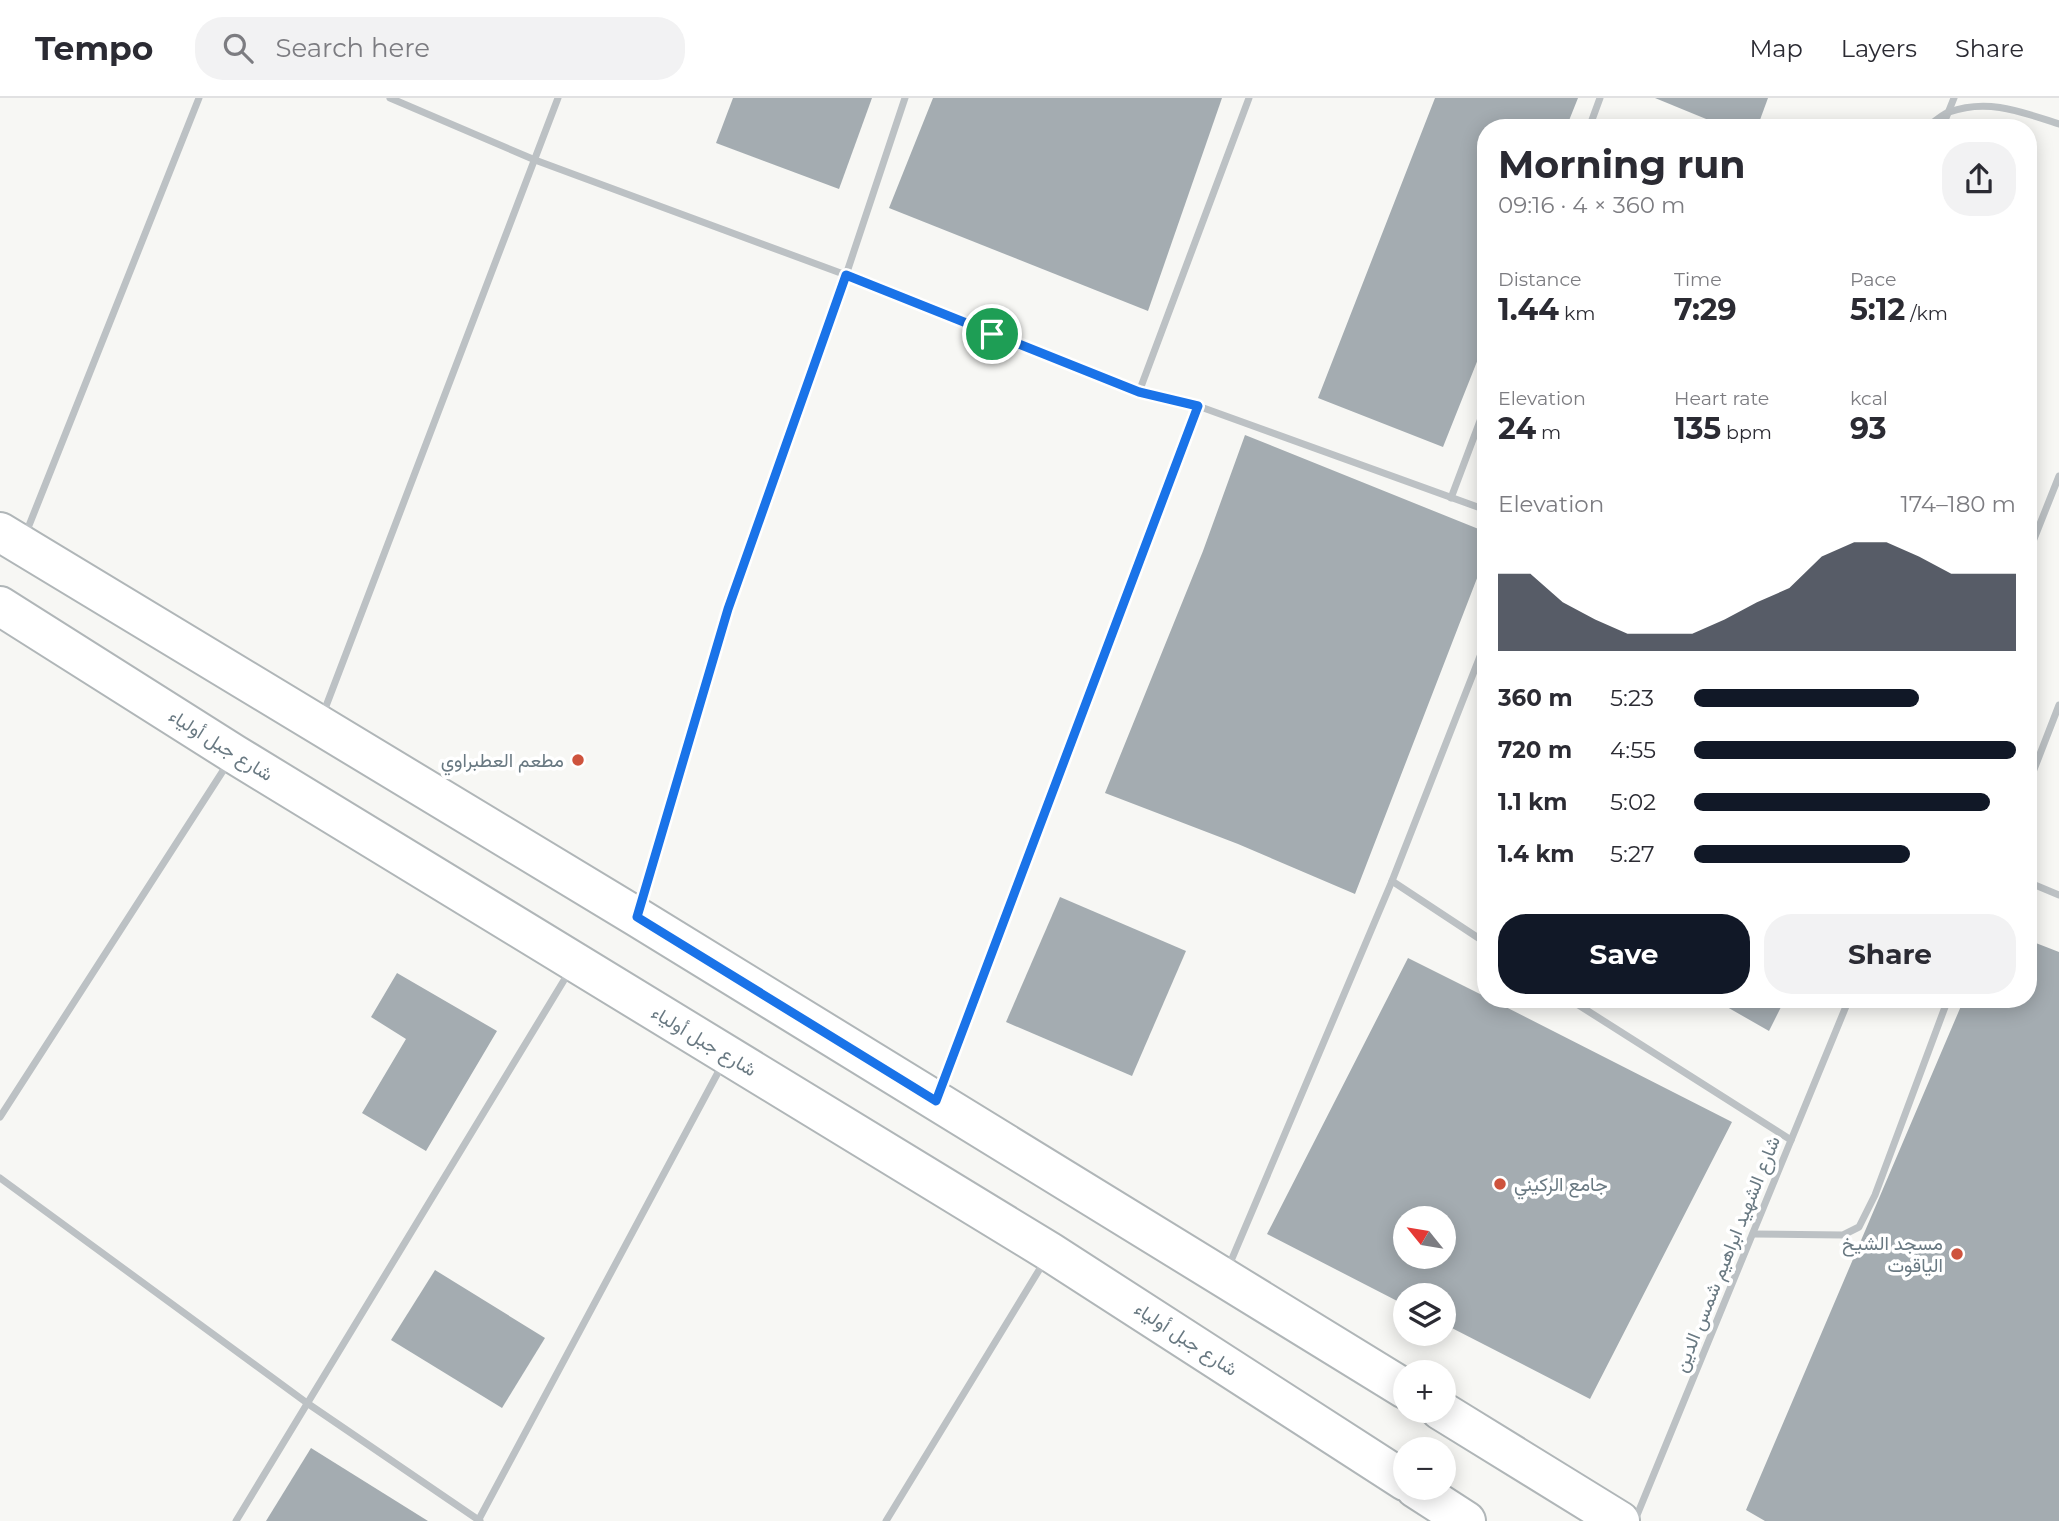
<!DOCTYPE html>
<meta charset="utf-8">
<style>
:root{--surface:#fff;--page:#f2f2f3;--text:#2b2b33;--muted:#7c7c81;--line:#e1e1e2;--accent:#111827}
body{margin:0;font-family:Montserrat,Vazirmatn,sans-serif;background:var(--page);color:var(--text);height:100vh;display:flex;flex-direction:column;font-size:26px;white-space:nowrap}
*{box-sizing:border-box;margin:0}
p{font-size:23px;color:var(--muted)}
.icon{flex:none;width:38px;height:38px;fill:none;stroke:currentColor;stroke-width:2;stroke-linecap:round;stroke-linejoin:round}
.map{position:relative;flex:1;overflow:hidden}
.panel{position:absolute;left:1477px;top:21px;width:560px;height:889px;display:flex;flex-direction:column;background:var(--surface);border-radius:28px;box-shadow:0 4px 18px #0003}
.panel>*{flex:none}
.needle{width:46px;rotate:300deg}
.controls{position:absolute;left:1393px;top:1108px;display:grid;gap:14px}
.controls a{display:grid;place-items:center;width:63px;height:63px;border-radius:50%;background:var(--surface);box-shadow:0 4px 18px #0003;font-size:35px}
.pin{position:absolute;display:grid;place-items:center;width:60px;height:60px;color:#fff;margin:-30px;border:4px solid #fff;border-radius:50%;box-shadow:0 2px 7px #0007}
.round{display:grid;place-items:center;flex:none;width:74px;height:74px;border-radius:28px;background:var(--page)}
.overview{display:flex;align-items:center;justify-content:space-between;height:119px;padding:0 21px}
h1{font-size:38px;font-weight:700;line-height:52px}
.stats{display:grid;grid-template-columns:repeat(3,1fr);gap:10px;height:119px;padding:7px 21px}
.stats div{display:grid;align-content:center}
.stats b{font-size:30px;font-weight:700}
.stats small{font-size:19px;font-weight:400}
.stats p{font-size:19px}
.chart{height:196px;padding:14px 21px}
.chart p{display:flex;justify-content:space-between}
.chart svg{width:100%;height:126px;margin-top:7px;fill:var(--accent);opacity:.7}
.action{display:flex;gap:14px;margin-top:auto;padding:14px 21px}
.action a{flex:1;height:80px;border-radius:28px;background:var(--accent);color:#fff;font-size:28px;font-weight:700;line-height:80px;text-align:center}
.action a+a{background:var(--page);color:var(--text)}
ul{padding:0 21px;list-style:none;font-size:23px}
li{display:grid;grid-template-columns:112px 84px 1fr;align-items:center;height:52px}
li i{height:18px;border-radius:9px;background:var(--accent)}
header{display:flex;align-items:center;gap:42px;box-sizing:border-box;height:98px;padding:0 35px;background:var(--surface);border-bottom:2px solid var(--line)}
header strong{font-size:33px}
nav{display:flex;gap:38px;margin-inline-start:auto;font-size:24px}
.search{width:490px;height:63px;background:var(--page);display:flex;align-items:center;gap:18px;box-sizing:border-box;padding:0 24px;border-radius:28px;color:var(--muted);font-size:26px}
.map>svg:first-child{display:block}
.building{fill:#a4acb1;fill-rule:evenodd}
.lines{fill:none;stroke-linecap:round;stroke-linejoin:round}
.primary-casing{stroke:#b0b6b8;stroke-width:42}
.minor{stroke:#bcc1c4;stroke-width:7}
.primary{stroke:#fff;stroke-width:38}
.route-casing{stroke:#fff;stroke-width:14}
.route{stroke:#1a73e8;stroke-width:9}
.poi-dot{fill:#ce533d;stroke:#fff;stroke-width:2.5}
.labels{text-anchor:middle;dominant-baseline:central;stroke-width:7;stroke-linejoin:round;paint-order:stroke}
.street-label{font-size:19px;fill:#697982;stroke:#fff}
.poi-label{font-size:19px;fill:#697982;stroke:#fff;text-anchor:end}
</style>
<header>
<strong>Tempo</strong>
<div class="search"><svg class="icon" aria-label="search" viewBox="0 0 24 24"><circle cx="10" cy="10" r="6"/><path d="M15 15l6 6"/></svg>Search here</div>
<nav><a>Map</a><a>Layers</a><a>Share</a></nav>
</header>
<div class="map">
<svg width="2059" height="1423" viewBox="0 0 2059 1423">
<rect width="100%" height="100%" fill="#f7f7f4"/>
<!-- building -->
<g class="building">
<path d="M 733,0 L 872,0 L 839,91 L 716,45 Z"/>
<path d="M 933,0 L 1222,0 L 1148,213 L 889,110 Z"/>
<path d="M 1435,0 L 1578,0 L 1566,30 L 1486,30 L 1486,241 L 1443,349 L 1318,300 Z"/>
<path d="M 1655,0 L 1768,0 L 1757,30 L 1728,30 Z"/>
<path d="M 1245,337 L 1486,434 L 1486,457 L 1355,796 L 1238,746 L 1105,695 L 1203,453 Z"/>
<path d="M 1060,799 L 1186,853 L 1132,978 L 1006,924 Z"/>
<path d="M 2028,842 L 2059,854 L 2059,1423 L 1765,1423 L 1746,1412 L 1964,901 L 2028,901 Z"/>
<path d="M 1408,860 L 1486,899 L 1486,901 L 1490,901 L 1732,1024 L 1590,1301 L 1444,1226 L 1444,1197 L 1405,1197 L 1405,1207 L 1267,1136 ZM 1405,1120 L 1444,1120 L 1444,1158 L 1405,1158 Z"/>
<path d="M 397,875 L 497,933 L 426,1053 L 362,1015 L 406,941 L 371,919 Z"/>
<path d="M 1713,901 L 1785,901 L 1769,933 Z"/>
<path d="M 435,1172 L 545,1240 L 502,1310 L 391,1242 Z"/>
<path d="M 311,1350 L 428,1423 L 266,1423 Z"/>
</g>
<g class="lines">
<!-- primary casing -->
<g class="primary-casing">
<g id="primary">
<path d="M 0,434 L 637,819 L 1405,1291"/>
<path d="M 0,508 L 234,656 L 1050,1154 L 1405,1383"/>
<path d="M 1440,1312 L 1620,1423"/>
<path d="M 1415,1390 L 1466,1423"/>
</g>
</g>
<!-- minor -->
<g class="minor">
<path d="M 390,0 L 535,62 L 846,177 L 1139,294 L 1198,308 L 1486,412"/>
<path d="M 1589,30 L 1600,0"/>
<path d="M 1926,30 C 1933,25 1941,17 1949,14 C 1988,0 2022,14 2059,26"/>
<path d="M 1942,30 L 1954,0"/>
<path d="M 1139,294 L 1249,0"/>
<path d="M 1451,400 L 1486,307"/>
<path d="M 26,435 L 199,0"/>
<path d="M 2028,456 L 2059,378"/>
<path d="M 323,616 L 558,0"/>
<path d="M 2028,687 L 2059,607"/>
<path d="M 1392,783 L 1486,845"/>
<path d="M 2028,784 L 2059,797"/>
<path d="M 640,807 L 728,511 L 846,177 L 905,0"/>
<path d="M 1569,901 L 1791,1042"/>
<path d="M 940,993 L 1198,308"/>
<path d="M 0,1019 L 228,665"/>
<path d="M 0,1080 L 307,1305 L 480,1423"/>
<path d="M 1753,1136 L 1843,1137 L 1859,1129 L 1875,1097 L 1948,901"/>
<path d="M 1228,1170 L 1392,783 L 1486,543"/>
<path d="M 1635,1422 L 1849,901"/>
<path d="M 236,1423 L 569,874"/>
<path d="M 478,1423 L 722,967"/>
<path d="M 886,1423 L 1044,1164"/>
</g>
<!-- primary -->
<use href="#primary" class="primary"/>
</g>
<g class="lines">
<!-- route casing -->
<g class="route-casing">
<path id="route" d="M 846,177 L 1139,294 L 1198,308 L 936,1003 L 637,819 L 728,511 Z"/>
</g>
<!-- route -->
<use href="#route" class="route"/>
</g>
<!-- markers -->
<g class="poi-dot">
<circle cx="578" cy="662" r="7"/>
<circle cx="1500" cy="1086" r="7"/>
<circle cx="1957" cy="1156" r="7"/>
</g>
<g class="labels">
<!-- street labels -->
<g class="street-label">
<text transform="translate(221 647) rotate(32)">شارع جبل أولياء</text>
<text transform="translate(704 943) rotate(31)">شارع جبل أولياء</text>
<text transform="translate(1727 1156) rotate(-68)">شارع الشهيد ابراهيم شمس الدين</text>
<text transform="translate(1186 1241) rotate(33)">شارع جبل أولياء</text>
</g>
<!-- poi labels -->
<g class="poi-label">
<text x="564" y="662">مطعم العطبراوي</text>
<text x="1514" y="1086" text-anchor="start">جامع الركيني</text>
<text x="1943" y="1145">مسجد الشيخ<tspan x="1943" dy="22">الياقوت</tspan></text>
</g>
</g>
</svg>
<div class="controls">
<a><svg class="needle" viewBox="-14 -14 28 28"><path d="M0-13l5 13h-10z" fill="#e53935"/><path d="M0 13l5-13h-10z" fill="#7c7c81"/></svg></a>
<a><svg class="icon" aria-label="layers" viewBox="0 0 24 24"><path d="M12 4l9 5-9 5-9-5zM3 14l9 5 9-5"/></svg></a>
<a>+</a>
<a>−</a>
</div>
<div class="pin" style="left:992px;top:236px;background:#1e9e55"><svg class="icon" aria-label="arrive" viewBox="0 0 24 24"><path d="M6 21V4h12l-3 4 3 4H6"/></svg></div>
<section class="panel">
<div class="overview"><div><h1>Morning run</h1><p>09:16 · 4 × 360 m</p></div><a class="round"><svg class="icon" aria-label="share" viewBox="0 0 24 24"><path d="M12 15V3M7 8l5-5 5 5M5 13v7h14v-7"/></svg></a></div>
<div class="stats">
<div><p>Distance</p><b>1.44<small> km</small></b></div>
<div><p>Time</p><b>7:29</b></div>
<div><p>Pace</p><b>5:12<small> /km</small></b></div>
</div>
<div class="stats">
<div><p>Elevation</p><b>24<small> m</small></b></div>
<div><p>Heart rate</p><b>135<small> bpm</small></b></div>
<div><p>kcal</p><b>93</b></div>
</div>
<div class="chart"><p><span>Elevation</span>174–180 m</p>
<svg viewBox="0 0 160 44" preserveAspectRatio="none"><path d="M0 44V17L10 17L20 27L30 33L40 38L50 38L60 38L70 33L80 27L90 22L100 11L110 6L120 6L130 11L140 17L150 17L160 17V44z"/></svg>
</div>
<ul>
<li><b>360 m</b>5:23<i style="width:70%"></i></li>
<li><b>720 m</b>4:55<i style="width:100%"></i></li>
<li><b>1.1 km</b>5:02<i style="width:92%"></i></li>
<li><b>1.4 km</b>5:27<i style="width:67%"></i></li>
</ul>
<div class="action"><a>Save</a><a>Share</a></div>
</section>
</div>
